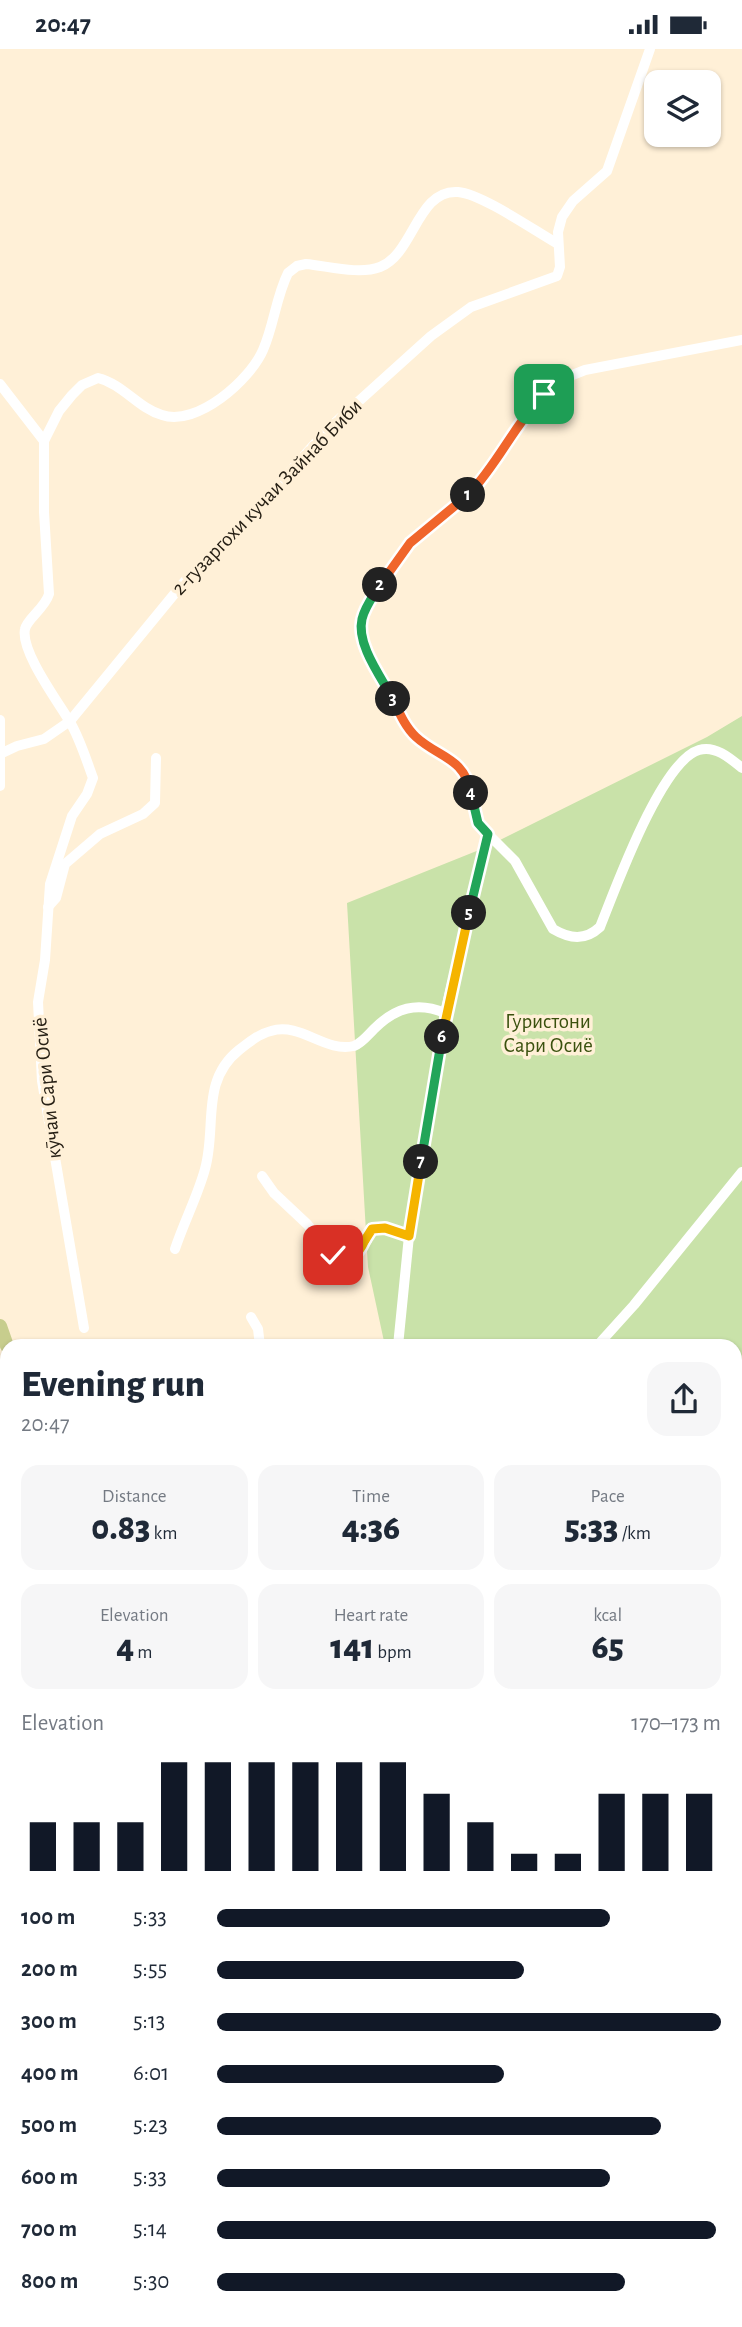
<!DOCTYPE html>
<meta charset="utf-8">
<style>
:root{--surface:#fff;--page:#f6f6f7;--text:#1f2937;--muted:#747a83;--accent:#111827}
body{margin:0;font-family:"Alegreya Sans",sans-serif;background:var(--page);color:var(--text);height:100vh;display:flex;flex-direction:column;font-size:26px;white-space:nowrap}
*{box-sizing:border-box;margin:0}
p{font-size:23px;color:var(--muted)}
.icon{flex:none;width:38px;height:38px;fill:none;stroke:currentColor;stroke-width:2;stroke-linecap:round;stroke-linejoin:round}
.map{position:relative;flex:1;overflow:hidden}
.drawer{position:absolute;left:0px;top:1290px;width:742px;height:989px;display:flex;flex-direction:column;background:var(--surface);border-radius:21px 21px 0 0;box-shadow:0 2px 5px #0004}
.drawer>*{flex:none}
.fabs{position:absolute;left:644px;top:21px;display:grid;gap:14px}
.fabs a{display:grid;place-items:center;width:77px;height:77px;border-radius:14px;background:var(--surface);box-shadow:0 2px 5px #0004;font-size:35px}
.pin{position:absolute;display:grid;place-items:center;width:60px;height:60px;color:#fff;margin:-30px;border-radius:14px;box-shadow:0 4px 10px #0006}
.km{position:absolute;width:35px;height:35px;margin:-18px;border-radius:50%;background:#222;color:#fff;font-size:19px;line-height:35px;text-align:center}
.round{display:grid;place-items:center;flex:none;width:74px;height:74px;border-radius:21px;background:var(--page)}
.head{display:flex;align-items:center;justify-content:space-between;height:119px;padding:0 21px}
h1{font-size:38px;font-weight:800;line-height:52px}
.stats{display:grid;grid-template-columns:repeat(3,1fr);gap:10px;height:119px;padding:7px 21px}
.stats div{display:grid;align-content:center;border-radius:18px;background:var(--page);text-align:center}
.stats b{font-size:35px;font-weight:800}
.stats small{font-size:19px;font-weight:400}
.stats p{font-size:19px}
.chart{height:196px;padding:14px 21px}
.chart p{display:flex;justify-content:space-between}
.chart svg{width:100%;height:126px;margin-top:7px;stroke:var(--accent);stroke-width:6}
ul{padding:0 21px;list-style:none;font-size:23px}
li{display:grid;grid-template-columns:112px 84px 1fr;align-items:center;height:52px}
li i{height:18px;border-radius:9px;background:var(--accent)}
.status{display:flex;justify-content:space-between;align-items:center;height:49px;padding:0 35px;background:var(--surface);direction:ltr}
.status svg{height:19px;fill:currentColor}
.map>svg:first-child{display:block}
.green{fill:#c9e2a9}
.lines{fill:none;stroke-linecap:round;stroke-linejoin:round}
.minor{stroke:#fff;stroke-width:10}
.major{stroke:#c7cd8d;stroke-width:14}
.split-1-casing{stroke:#fff;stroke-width:14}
.split-2-casing{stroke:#fff;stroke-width:14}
.split-3-casing{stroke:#fff;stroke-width:14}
.split-4-casing{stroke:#fff;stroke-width:14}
.split-5-casing{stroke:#fff;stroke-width:14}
.split-6-casing{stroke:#fff;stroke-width:14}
.split-7-casing{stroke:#fff;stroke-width:14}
.split-8-casing{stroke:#fff;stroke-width:14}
.split-9-casing{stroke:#fff;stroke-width:14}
.split-1{stroke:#f0652b;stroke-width:9}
.split-2{stroke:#f0652b;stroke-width:9}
.split-3{stroke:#22a559;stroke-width:9}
.split-4{stroke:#f0652b;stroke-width:9}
.split-5{stroke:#22a559;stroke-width:9}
.split-6{stroke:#f5b400;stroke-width:9}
.split-7{stroke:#22a559;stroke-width:9}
.split-8{stroke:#f5b400;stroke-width:9}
.split-9{stroke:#f5b400;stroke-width:9}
.labels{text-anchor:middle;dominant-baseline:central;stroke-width:7;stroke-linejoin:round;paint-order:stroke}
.street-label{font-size:21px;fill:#272015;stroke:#fff0d7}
.park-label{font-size:21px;fill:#3a510e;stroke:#fff0d7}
</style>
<div class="status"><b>20:47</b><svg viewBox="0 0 49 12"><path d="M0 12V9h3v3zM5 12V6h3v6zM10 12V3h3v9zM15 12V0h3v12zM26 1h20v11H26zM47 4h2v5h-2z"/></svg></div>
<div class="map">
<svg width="742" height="2278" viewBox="0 0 742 2278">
<rect width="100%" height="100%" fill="#fff0d7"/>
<!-- green -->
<g class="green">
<path d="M 742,667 L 742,1375 L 735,1376 L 735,1297 L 385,1297 L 368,1218 L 347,854 L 484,799 L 707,688 Z"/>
<path d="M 0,1325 L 7,1343 L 7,1550 L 0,1552 Z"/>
</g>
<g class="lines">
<!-- minor -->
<g class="minor">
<path d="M 0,335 L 44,392"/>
<path d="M 0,671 L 0,737"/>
<path d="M 0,705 L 17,697 L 44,690 L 70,672 L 185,532 L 256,460 L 328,380 L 431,287 L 471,258 L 557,227 L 560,218 L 558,183 L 562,168 L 573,152 L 607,122 L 650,0"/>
<path d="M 488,785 C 466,762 478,742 463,721 C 451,705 428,701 414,687 C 395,667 376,617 363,592 L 362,568 L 391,519 L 410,494 L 469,445 L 483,429 L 524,366 L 544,345 L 565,329 L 585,321 L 742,291"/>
<path d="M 48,858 L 56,849 L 65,815 L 100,785 L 143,765 L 155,754 L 156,709"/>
<path d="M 262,1127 L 274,1144 L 307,1175 L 333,1206 L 343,1210 L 352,1209 L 359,1203 L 372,1180 L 385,1179 L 409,1187"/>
<path d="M 175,1200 C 184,1173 198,1146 205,1120 C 217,1078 200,1032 239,1001 C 249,993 259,985 271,982 C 301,973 325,1004 354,997 C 362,994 368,986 374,980 C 395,959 417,952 445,964"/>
<path d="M 251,1268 L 258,1280 L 260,1297"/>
<path d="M 84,1279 L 42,1032 L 38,953 L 45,911 L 50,835 L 72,767 L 87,745 L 93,729 C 86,710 80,690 70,673 C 59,654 20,602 25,580 C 27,570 45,559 49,545 L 44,463 L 44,392 L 59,362 L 72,346 L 82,336 L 98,329 C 123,335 138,359 162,366 C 197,378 250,331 263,301 C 274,276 276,248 288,224 L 297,217 L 306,215 C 328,217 359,226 380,218 C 414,205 417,140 458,143 C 482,145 535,182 558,195"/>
<path d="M 398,1297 L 409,1187 L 445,964 L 488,785 L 515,812 L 553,880 C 570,890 585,892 600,878 C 615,841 661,712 699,701 C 715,696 730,709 742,719"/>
<path d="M 597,1297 L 634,1256 L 742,1123"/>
<path d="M 735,1378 L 742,1377"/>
<path d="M 0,1579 L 7,1577"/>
<path d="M 735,1607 L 742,1612"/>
<path d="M 735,1715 L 742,1718"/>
<path d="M 735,1900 L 742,1889"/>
<path d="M 0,2005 L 7,2006"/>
<path d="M 735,2162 L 742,2143"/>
<path d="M 521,2272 L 522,2278"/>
<path d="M 597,2274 L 601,2278"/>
<path d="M 700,2278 L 703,2272"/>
</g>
<!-- major -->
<g class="major">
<path d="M 0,1277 L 7,1297"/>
<path d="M 0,2174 L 7,2174"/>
<path d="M 12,2278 L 12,2272"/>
</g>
</g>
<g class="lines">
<!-- split-1 casing -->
<g class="split-1-casing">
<path id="split-1" d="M 468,446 C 498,415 514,376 544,345"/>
</g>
<!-- split-2 casing -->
<g class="split-2-casing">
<path id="split-2" d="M 380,536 L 410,494 L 468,446"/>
</g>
<!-- split-3 casing -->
<g class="split-3-casing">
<path id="split-3" d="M 380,536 C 374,546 365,557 362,570 C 356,595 381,628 393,650"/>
</g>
<!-- split-4 casing -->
<g class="split-4-casing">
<path id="split-4" d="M 393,650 C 399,663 405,678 416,688 C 439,709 464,708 471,744"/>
</g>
<!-- split-5 casing -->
<g class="split-5-casing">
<path id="split-5" d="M 469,864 L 488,785 L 478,774 L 471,744"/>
</g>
<!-- split-6 casing -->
<g class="split-6-casing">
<path id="split-6" d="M 442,988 L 469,864"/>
</g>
<!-- split-7 casing -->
<g class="split-7-casing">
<path id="split-7" d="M 421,1113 L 442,988"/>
</g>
<!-- split-8 casing -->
<g class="split-8-casing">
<path id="split-8" d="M 365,1191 L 372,1180 L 385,1179 L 409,1187 L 421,1113"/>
</g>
<!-- split-9 casing -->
<g class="split-9-casing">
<path id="split-9" d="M 333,1206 C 350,1213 358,1207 365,1191"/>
</g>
<!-- split-1 -->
<use href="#split-1" class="split-1"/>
<!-- split-2 -->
<use href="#split-2" class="split-2"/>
<!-- split-3 -->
<use href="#split-3" class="split-3"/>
<!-- split-4 -->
<use href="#split-4" class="split-4"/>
<!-- split-5 -->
<use href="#split-5" class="split-5"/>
<!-- split-6 -->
<use href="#split-6" class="split-6"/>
<!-- split-7 -->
<use href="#split-7" class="split-7"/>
<!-- split-8 -->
<use href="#split-8" class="split-8"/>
<!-- split-9 -->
<use href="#split-9" class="split-9"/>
</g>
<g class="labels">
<!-- street labels -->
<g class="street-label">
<text transform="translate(267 448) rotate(-46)">2-гузаргохи кучаи Зайнаб Биби</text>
<text transform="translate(47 1039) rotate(-96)">кӯчаи Сари Осиё</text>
</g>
<!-- park labels -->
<g class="park-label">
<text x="548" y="972">Гуристони<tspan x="548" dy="24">Сари Осиё</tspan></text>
</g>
</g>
</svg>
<div class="fabs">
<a><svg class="icon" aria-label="layers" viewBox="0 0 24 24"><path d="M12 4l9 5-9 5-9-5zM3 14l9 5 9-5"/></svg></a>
</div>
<div class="pin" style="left:544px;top:345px;background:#1e9e55"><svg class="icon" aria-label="arrive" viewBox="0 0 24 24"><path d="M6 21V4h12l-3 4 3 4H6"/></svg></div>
<div class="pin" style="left:333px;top:1206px;background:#d93025"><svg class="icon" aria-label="check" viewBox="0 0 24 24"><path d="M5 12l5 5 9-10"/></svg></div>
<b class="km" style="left:468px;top:446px">1</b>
<b class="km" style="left:380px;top:536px">2</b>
<b class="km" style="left:393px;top:650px">3</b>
<b class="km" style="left:471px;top:744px">4</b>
<b class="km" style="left:469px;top:864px">5</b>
<b class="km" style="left:442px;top:988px">6</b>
<b class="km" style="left:421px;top:1113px">7</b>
<section class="drawer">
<div class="head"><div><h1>Evening run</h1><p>20:47</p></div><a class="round"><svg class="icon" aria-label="share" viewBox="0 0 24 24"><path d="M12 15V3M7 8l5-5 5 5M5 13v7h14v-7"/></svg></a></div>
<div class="stats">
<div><p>Distance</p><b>0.83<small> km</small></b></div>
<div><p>Time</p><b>4:36</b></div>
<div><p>Pace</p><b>5:33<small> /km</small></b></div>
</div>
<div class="stats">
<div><p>Elevation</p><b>4<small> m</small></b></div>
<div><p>Heart rate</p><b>141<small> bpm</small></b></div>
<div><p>kcal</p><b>65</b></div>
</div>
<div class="chart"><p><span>Elevation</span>170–173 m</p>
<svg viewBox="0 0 160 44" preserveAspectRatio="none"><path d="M5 44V27M15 44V27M25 44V27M35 44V6M45 44V6M55 44V6M65 44V6M75 44V6M85 44V6M95 44V17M105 44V27M115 44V38M125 44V38M135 44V17M145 44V17M155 44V17"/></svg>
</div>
<ul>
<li><b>100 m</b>5:33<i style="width:78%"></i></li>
<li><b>200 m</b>5:55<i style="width:61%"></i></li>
<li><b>300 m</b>5:13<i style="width:100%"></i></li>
<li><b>400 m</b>6:01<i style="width:57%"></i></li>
<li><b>500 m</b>5:23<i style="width:88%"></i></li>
<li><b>600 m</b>5:33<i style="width:78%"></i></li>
<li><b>700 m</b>5:14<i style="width:99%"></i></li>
<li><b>800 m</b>5:30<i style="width:81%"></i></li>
</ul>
</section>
</div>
